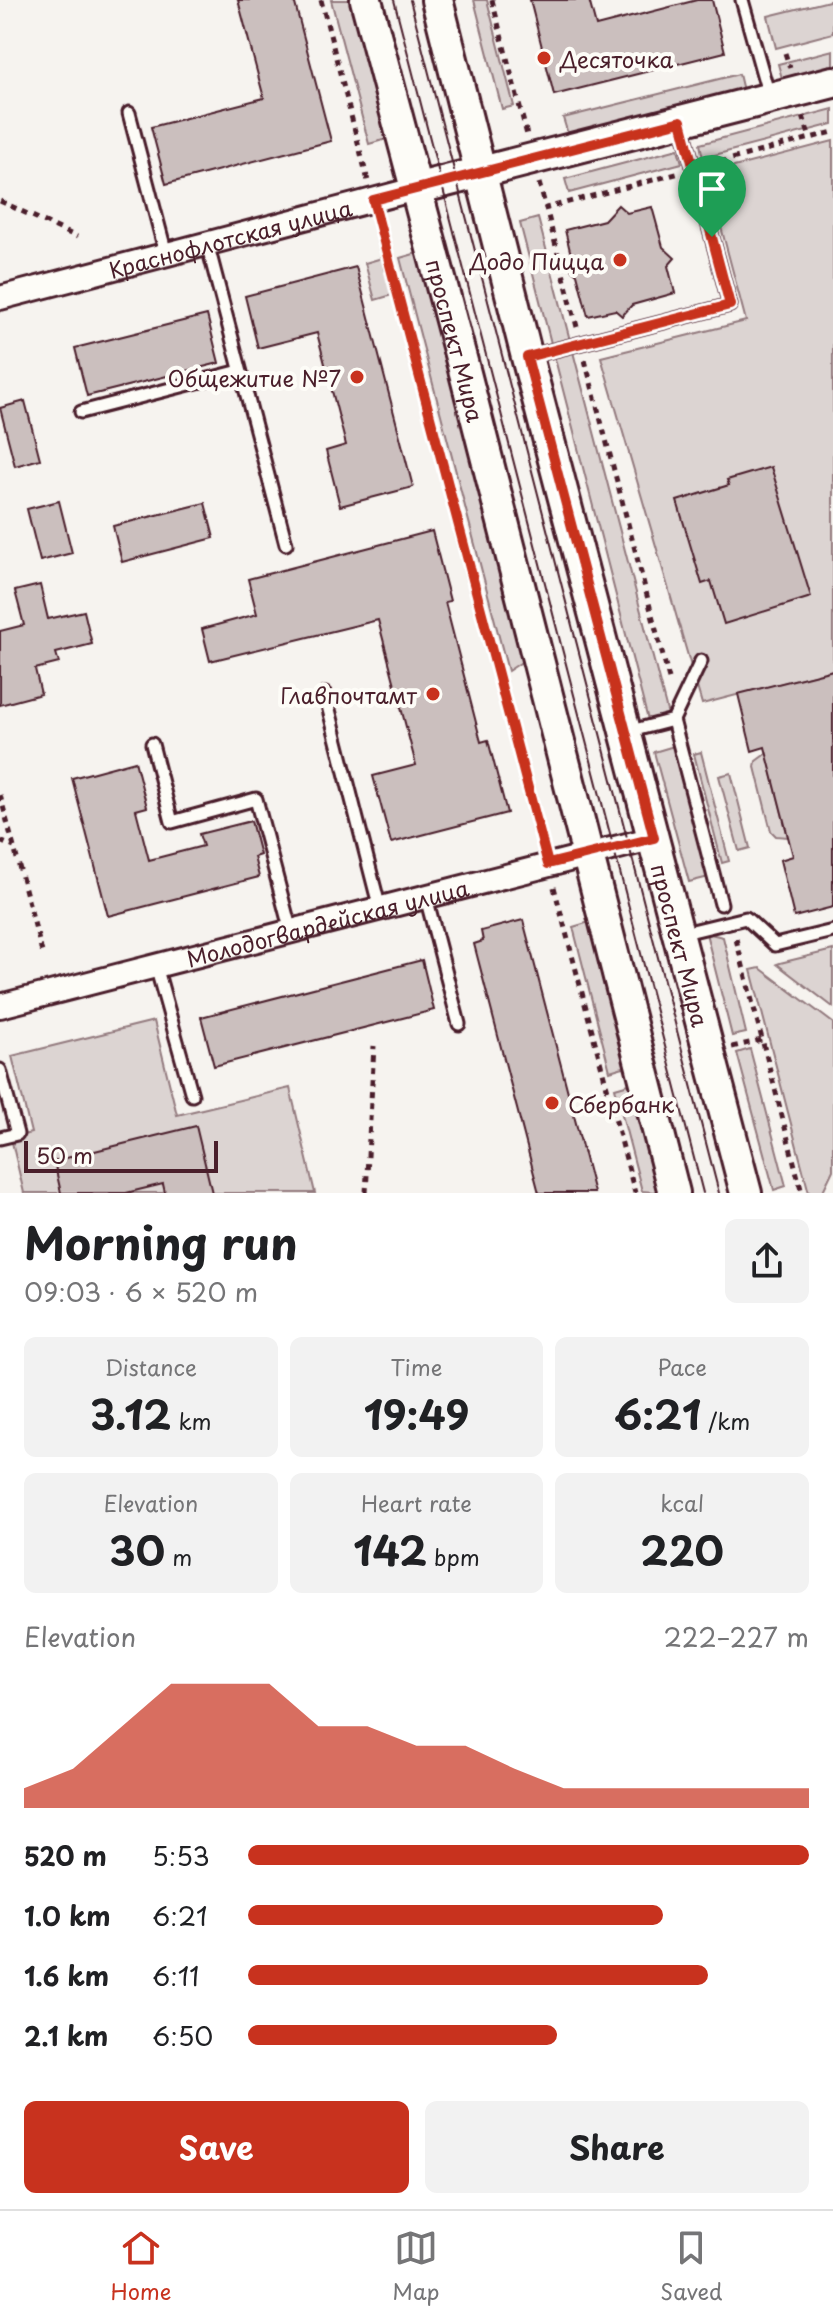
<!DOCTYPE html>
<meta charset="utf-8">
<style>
:root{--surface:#fff;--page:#f2f2f2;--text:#202124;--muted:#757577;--line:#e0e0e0;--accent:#c8321e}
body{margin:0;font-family:"Playpen Sans",sans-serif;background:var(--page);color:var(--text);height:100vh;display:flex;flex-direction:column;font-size:30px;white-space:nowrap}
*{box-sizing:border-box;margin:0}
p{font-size:26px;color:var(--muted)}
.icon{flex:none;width:44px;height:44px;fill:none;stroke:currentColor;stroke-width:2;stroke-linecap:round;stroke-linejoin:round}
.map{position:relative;height:1193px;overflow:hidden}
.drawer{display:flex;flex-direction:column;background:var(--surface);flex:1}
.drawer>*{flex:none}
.scale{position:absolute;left:24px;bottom:20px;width:194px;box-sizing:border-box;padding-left:8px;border:4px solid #4a1f2b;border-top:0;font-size:22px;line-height:28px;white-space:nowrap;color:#4a1f2b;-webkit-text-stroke:6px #fdfcf7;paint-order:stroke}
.pin{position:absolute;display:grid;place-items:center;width:68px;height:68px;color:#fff;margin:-82px -34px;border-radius:50% 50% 50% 0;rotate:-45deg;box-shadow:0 0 8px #0007}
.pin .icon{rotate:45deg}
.round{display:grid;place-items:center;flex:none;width:84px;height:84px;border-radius:12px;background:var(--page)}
.head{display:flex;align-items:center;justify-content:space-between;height:136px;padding:0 24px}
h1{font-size:44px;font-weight:700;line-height:60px}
.figures{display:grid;grid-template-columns:repeat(3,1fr);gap:12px;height:136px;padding:8px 24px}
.figures div{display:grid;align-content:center;border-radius:12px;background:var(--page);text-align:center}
.figures b{font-size:40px;font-weight:700}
.figures small{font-size:22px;font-weight:400}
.figures p{font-size:22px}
.chart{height:224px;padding:16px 24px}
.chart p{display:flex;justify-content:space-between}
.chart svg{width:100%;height:144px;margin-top:8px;fill:var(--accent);opacity:.7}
.button{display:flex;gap:16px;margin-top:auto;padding:16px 24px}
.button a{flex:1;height:92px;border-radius:12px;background:var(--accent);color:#fff;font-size:32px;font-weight:700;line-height:92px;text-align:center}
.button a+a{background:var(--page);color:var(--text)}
ul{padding:0 24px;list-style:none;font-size:26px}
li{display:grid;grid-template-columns:128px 96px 1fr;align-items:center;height:60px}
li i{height:20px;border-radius:10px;background:var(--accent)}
.tab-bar{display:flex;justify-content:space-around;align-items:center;height:112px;border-top:2px solid var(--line);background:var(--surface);font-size:22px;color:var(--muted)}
.tab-bar a{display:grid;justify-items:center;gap:4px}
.tab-bar .current{color:var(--accent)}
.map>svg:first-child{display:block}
.green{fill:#dcd4d2;stroke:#937a7e;stroke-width:2}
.building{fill:#cbbfbe;stroke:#4a1f2b;stroke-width:2}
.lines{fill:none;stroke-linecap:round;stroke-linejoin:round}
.lane-casing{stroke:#4a1f2b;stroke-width:17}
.street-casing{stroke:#4a1f2b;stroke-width:28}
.secondary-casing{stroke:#4a1f2b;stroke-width:36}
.path{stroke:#4a1f2b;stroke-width:5;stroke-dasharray:6 6;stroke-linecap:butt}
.lane{stroke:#fdfcf7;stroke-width:11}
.street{stroke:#fdfcf7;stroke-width:22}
.secondary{stroke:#fdfcf7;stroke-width:30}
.tram{stroke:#4a1f2b;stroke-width:2}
.route-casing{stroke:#fff;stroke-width:16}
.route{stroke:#c8321e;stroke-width:10}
.poi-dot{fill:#c8321e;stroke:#fdfcf7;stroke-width:3}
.labels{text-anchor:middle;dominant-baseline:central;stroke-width:8;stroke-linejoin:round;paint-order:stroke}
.poi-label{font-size:22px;fill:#4a1f2b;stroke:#fdfcf7;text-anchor:end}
.street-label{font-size:22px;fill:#4a1f2b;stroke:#fdfcf7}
</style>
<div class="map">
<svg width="833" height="1193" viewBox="0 0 833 1193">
<rect width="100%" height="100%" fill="#f6f3ef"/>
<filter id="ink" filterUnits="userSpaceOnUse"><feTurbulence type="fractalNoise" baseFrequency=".0125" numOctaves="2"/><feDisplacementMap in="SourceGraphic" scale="16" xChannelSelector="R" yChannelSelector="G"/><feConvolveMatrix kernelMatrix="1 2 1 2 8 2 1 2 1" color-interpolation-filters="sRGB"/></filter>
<g filter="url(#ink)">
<!-- green -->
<g class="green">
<path d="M 331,0 L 358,0 L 394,137 L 369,144 Z"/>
<path d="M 474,0 L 487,0 L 514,106 L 502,109 Z"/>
<path d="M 833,0 L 833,33 L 776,48 L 768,16 Z"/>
<path d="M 833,50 L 833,69 L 783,82 L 778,64 Z"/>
<path d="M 739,74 L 743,91 L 568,134 L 563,118 Z"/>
<path d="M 833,109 L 833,124 L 703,158 L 700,144 Z"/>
<path d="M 833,141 L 833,670 L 702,704 L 601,357 L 746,321 L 707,174 Z"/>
<path d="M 678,149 L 682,163 L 569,193 L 565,179 Z"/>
<path d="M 538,218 L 668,715 L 648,720 L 520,223 Z"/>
<path d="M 421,252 L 526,659 L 508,671 L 400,258 Z"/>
<path d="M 382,258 L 392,295 L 375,300 L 365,263 Z"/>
<path d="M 674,746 L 709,877 L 689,882 L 654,752 Z"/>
<path d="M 701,752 L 729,861 L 722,863 L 694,754 Z"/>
<path d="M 767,753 L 788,837 L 776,836 L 771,831 L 755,767 L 756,761 Z"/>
<path d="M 731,773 L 750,848 L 739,851 L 719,776 Z"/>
<path d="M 593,921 L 630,1065 L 610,1071 L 573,927 Z"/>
<path d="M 706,933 L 723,937 L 746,1033 L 732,1036 Z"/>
<path d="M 833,950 L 833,1007 L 777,964 L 780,963 Z"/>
<path d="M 760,968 L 833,1023 L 833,1170 L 822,1193 L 809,1193 L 751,970 Z"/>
<path d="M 154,1021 L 177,1115 L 290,1088 L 315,1193 L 24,1193 L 11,1138 L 31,1133 L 12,1056 Z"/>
<path d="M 750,1049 L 786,1186 L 774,1190 L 737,1053 Z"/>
<path d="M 636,1082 L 664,1193 L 642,1191 L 615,1088 Z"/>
</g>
<!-- building -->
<g class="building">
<path d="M 238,0 L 294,0 L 331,141 L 166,184 L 151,127 L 264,98 Z"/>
<path d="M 530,0 L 589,0 L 596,26 L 697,0 L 712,0 L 725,52 L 554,95 Z"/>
<path d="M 618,205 L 627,213 L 652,207 L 663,247 L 675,258 L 668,266 L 675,293 L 632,305 L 622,316 L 615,310 L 588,316 L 577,274 L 564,263 L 571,255 L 565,230 L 604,220 Z"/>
<path d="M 356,267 L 413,487 L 340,506 L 326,451 L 346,445 L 317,333 L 258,348 L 245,296 Z"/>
<path d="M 207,315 L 219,363 L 87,396 L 75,348 Z"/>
<path d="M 25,401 L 40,459 L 15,466 L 0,408 Z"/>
<path d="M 771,467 L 811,597 L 724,624 L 711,581 L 702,584 L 677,501 L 729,485 L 727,480 Z"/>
<path d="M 59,501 L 72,553 L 40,561 L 27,509 Z"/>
<path d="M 205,503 L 214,538 L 122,562 L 113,526 Z"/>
<path d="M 432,531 L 450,601 L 445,602 L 481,742 L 488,740 L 507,813 L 391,843 L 373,776 L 416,765 L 378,620 L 210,661 L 202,629 L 257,614 L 248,579 Z"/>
<path d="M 40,585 L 48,619 L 84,611 L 92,644 L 56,653 L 59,663 L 35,669 L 41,694 L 0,705 L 0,631 L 24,625 L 15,591 Z"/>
<path d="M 833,670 L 833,907 L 794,917 L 780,860 L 793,856 L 765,747 L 752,751 L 738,694 Z"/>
<path d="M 135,761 L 147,807 L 136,810 L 149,860 L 203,846 L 199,834 L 251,821 L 260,855 L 254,857 L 259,877 L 108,916 L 72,778 Z"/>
<path d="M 523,920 L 570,1100 L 594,1193 L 539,1193 L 474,944 L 483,941 L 481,931 Z"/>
<path d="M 422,960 L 434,1010 L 214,1066 L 201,1017 Z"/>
<path d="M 196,1126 L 212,1193 L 165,1193 L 163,1184 L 126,1193 L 61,1193 L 54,1161 Z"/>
</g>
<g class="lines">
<!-- lane casing -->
<g class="lane-casing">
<g id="lane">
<path d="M 742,0 L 769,96"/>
<path d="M 129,113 L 166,254"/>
<path d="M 207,243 L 286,544"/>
<path d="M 527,357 L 730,305 L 681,121"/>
<path d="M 81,412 L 240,371"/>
<path d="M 701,661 L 673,720 L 721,904"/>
<path d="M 325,694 L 380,909"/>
<path d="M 627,732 L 673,720"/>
<path d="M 152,744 L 172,822 L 256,799 L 291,932"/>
<path d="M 426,897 L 459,1024"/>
<path d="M 680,934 L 746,918 L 775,945 L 833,931"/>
<path d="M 156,966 L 192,1095"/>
<path d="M 0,1070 L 17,1134 L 0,1138"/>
</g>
</g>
<!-- street casing -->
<g class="street-casing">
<g id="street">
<path id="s1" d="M 0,298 L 415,189"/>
<path id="s2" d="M 0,1006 L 654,838"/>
</g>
</g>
<!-- secondary casing -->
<g class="secondary-casing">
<g id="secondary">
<path id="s3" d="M 366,0 L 465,373 L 674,1193"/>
<path id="s4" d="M 437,0 L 527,357 L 746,1193"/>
<path d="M 415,189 L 833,82"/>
</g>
</g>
<!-- path -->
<g class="path">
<path d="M 321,0 L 368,181"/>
<path d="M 492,0 L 527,135"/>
<path d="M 785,53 L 790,68"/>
<path d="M 803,116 L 810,138"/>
<path d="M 709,165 L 833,132"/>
<path d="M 539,183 L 546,208"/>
<path d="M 0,201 L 77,237"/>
<path d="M 379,221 L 543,846"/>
<path d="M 577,327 L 546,208 L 680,173"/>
<path d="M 585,360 L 670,683"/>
<path d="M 0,795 L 43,956"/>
<path d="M 0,841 L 14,847"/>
<path d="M 554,887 L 635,1193"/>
<path d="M 736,939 L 802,1193"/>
<path d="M 732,1047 L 762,1040"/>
<path d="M 366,1193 L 374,1046"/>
</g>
<!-- lane -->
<use href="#lane" class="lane"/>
<!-- street -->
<use href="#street" class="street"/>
<!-- secondary -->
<use href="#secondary" class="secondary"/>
<!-- tram -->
<g class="tram">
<path d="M 394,0 L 703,1193"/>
<path d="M 410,0 L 719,1193"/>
</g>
</g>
</g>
<g class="lines" filter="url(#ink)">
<!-- route casing -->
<g class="route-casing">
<path id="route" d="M 681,121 L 730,305 L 527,357 L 654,838 L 548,864 L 373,200 Z"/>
</g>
<!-- route -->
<use href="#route" class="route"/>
</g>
<!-- markers -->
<g class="poi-dot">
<circle cx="544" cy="58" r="8"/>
<circle cx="620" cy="260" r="8"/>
<circle cx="357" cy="377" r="8"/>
<circle cx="433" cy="694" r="8"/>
<circle cx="552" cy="1103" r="8"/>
</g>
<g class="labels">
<!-- poi labels -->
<g class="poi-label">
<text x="560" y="58" text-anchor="start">Десяточка</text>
<text x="604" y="260">Додо Пицца</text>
<text x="341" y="377">Общежитие №7</text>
<text x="417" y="694">Главпочтамт</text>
<text x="568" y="1103" text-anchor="start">Сбербанк</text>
</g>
<!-- street labels -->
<g class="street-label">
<text stroke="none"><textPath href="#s1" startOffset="238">Краснофлотская улица</textPath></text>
<text stroke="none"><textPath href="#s3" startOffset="352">проспект Мира</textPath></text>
<text stroke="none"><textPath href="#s2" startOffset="338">Молодогвардейская улица</textPath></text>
<text stroke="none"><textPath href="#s4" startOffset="976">проспект Мира</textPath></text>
</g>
</g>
</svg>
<div class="scale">50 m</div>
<div class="pin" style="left:712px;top:237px;background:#1e9e55"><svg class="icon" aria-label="arrive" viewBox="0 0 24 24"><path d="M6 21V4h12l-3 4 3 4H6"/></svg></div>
</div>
<section class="drawer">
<div class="head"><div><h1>Morning run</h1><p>09:03 · 6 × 520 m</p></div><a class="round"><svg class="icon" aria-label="share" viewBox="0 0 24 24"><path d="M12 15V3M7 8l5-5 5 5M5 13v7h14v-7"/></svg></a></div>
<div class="figures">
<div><p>Distance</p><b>3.12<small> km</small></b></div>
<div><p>Time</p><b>19:49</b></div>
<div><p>Pace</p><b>6:21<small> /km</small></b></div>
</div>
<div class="figures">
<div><p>Elevation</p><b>30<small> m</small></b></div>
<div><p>Heart rate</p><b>142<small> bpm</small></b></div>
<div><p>kcal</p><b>220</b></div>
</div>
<div class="chart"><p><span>Elevation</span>222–227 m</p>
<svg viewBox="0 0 160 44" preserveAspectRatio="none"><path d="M0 44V38L10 32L20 19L30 6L40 6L50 6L60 19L70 19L80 25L90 25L100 32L110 38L120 38L130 38L140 38L150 38L160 38V44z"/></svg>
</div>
<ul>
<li><b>520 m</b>5:53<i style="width:100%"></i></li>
<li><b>1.0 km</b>6:21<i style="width:74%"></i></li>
<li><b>1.6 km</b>6:11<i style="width:82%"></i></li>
<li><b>2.1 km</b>6:50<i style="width:55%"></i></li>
</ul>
<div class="button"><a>Save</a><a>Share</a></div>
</section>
<nav class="tab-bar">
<a class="current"><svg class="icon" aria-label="home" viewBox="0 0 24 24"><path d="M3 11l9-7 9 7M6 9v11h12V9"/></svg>Home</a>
<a><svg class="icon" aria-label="map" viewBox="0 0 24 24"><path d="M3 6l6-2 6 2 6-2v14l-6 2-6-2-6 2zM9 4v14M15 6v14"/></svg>Map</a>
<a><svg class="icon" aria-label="saved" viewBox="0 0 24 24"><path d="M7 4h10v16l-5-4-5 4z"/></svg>Saved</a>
</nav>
